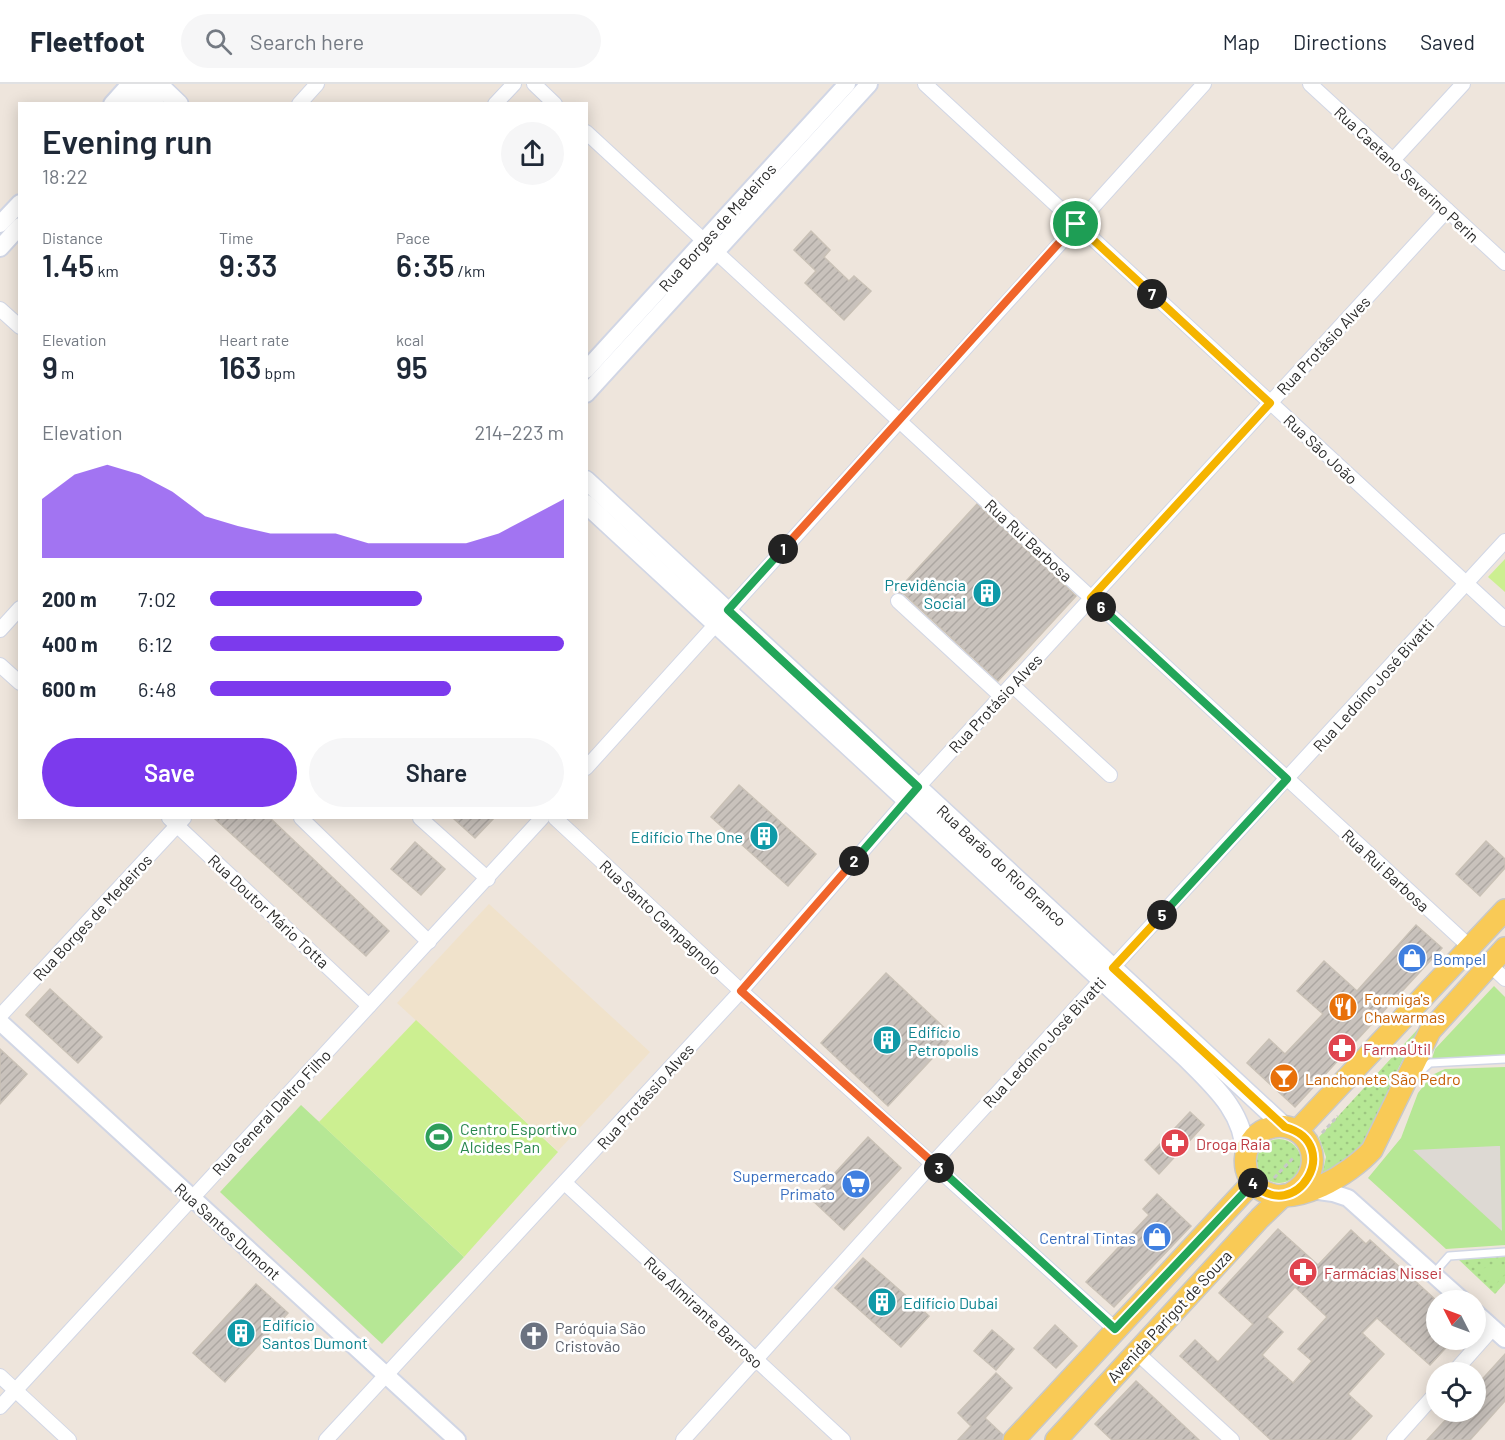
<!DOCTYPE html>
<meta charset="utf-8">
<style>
:root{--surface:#fff;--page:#f6f6f7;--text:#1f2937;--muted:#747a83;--line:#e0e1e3;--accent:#7c3aed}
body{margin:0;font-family:Barlow,sans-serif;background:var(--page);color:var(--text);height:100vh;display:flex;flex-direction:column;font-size:22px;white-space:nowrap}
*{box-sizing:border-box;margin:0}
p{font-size:20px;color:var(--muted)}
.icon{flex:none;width:33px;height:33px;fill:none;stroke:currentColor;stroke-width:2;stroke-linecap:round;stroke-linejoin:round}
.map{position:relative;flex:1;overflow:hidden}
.side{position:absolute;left:18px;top:18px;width:570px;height:717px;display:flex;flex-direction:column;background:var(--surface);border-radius:0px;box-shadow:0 3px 15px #0003}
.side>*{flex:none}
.needle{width:39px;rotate:312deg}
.controls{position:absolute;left:1426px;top:1206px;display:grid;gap:12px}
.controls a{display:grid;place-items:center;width:60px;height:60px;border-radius:50%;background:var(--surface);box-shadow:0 3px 15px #0003;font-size:30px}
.pin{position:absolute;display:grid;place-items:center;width:51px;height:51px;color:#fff;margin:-26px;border:3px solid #fff;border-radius:50%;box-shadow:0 2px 6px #0007}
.km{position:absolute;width:30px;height:30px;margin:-15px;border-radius:50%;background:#222;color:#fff;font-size:16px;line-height:30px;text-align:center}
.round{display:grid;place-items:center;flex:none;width:63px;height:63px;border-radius:32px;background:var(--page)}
.headline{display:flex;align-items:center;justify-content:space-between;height:102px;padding:0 24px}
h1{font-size:33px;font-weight:600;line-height:45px}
.figures{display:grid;grid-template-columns:repeat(3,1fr);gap:9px;height:102px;padding:6px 24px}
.figures div{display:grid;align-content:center}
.figures b{font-size:30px;font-weight:600}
.figures small{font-size:16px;font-weight:400}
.figures p{font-size:16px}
.chart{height:168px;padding:12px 24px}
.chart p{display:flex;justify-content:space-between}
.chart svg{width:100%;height:108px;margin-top:6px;fill:var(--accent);opacity:.7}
.button{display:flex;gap:12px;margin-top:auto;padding:12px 24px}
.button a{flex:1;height:69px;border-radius:36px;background:var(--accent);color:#fff;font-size:24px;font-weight:600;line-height:69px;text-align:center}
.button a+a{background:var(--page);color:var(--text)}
ul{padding:0 24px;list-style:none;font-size:20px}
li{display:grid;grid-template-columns:96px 72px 1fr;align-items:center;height:45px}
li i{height:15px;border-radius:8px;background:var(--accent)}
header{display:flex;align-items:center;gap:36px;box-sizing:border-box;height:84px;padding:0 30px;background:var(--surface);border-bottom:2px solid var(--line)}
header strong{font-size:28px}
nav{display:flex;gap:33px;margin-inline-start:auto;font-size:21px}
.search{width:420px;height:54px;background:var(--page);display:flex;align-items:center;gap:15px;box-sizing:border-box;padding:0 21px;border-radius:33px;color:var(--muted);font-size:22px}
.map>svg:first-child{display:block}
.education{fill:#f0e2cb}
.grass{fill:url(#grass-dots)}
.park{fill:#b6e795}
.pitch{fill:#ccef91}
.plaza{fill:#ddd9d3}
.building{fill:url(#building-hatch);stroke:#c9c1b6;stroke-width:1.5;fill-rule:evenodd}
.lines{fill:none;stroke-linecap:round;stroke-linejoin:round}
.service-casing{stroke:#d1d6e5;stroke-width:10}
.minor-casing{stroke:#d1d6e5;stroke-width:16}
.tertiary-casing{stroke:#d1d6e5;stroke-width:20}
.secondary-casing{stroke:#d1d6e5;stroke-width:21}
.primary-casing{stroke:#c8c8c8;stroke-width:24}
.path{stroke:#c8c8c8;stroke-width:3;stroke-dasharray:4.5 3;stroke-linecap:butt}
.service{stroke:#fff;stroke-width:7}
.minor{stroke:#fff;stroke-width:14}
.tertiary{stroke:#fff;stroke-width:16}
.secondary{stroke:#fff;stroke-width:18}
.primary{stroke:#f9ca56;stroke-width:21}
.split-1-casing{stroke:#fff;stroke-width:12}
.split-2-casing{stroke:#fff;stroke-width:12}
.split-3-casing{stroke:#fff;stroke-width:12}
.split-4-casing{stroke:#fff;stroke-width:12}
.split-5-casing{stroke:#fff;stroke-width:12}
.split-6-casing{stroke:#fff;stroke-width:12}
.split-7-casing{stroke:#fff;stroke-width:12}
.split-8-casing{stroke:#fff;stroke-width:12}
.split-1{stroke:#f0652b;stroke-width:8}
.split-2{stroke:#22a559;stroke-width:8}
.split-3{stroke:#f0652b;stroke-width:8}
.split-4{stroke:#22a559;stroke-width:8}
.split-5{stroke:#f5b400;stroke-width:8}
.split-6{stroke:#22a559;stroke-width:8}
.split-7{stroke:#f5b400;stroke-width:8}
.split-8{stroke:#f5b400;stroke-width:8}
.labels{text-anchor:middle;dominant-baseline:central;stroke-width:5;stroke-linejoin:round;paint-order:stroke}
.street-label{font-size:16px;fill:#2b2b2b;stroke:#fff}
.culture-label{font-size:16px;fill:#0d838f;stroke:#fff;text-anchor:start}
.shop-label{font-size:16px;fill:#366cbe;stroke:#fff;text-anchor:end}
.food-label{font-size:16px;fill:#c56008;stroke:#fff;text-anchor:start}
.health-label{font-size:16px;fill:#be3a42;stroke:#fff;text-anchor:start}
.leisure-label{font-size:16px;fill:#27864d;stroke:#fff;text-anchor:start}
.worship-label{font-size:16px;fill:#5b616d;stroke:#fff;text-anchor:start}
</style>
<header>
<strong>Fleetfoot</strong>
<div class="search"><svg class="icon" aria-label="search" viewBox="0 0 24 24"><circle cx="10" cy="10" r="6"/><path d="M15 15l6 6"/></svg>Search here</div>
<nav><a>Map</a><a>Directions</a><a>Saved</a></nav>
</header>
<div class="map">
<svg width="1505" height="1356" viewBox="0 0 1505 1356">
<defs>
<pattern id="grass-dots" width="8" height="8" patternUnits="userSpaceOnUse" patternTransform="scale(1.5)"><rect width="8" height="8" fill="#b6e795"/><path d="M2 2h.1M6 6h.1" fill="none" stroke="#9dc681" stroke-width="1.8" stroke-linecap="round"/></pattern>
<pattern id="building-hatch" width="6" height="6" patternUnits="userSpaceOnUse" patternTransform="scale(1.5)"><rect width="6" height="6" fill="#c9c2bc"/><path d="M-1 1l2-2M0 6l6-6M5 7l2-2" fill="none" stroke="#ada7a2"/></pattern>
</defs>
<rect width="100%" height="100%" fill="#eee5dc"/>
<!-- education -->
<path class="education" d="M 489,820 L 650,968 L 558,1067 L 397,919 Z"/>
<!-- grass -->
<g class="grass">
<path d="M 1428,934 C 1415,955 1401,975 1392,999 C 1374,1049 1371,1064 1322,1091 L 1326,1073 L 1319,1053 Z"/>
<circle cx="1279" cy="1077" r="22"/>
<path d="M 1505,1173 L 1505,1199 L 1495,1210 L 1458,1175 Z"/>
</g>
<!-- park -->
<g class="park">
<path d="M 1494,902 L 1505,913 L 1505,975 L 1431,978 L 1435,965 Z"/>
<path d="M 1505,983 L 1505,1161 L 1446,1165 L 1368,1094 L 1401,1054 L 1418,1009 L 1432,991 L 1445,985 Z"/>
<path d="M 301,1021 L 464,1173 L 382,1260 L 220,1108 Z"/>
<path d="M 1505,1181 L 1505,1190 L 1495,1201 L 1478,1185 Z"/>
</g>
<!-- pitch -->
<g class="pitch">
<path d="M 1505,475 L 1505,508 L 1488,493 Z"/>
<path d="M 416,936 L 558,1068 L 464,1173 L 319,1038 Z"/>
</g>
<!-- plaza -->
<path class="plaza" d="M 1500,1062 L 1502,1147 L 1413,1066 L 1497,1062 Z"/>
<!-- building -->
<g class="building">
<path d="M 811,147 L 830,166 L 824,173 L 849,197 L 854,192 L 871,207 L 844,236 L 805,199 L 816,187 L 794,166 Z"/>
<path d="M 977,420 L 1076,512 L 998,597 L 904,510 L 896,508 Z"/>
<path d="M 739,701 L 816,770 L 788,802 L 711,733 Z"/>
<path d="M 214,734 L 270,734 L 389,847 L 366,872 Z"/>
<path d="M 453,734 L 494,734 L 475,754 Z"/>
<path d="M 1486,757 L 1505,775 L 1505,784 L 1480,812 L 1456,790 Z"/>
<path d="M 415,758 L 445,785 L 421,811 L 391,785 Z"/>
<path d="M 1416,841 L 1442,864 L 1295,1023 L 1247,979 L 1269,955 L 1285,970 L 1323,930 L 1297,907 L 1324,877 L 1357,907 Z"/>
<path d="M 886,889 L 953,952 L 888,1022 L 821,959 Z"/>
<path d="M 50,905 L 102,953 L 78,979 L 26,931 Z"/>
<path d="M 0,965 L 27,990 L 0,1020 Z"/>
<path d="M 1190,1028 L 1204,1041 L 1159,1090 L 1145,1076 Z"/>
<path d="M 868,1053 L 901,1084 L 844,1146 L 811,1115 Z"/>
<path d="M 1157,1110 L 1191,1142 L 1114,1223 L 1086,1198 L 1149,1131 L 1143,1125 Z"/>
<path d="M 1278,1145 L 1318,1181 L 1351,1146 L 1366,1160 L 1370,1156 L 1437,1217 L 1437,1256 L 1453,1256 L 1430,1281 L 1377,1234 L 1362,1249 L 1384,1270 L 1348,1310 L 1372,1332 L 1350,1356 L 1271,1356 L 1180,1272 L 1195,1256 L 1218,1278 L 1253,1240 L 1219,1209 ZM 1295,1203 L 1327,1233 L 1298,1265 L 1312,1277 L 1293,1299 L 1262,1271 L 1283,1248 L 1267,1233 Z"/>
<path d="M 863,1174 L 929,1232 L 901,1263 L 835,1204 Z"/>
<path d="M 256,1200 L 288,1229 L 225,1298 L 193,1269 Z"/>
<path d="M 1055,1241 L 1077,1262 L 1056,1284 L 1034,1264 Z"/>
<path d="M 992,1246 L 1014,1265 L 996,1286 L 974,1267 Z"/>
<path d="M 1505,1270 L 1505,1317 L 1470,1356 L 1427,1356 L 1453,1328 L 1476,1328 L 1476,1302 Z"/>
<path d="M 996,1289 L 1012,1304 L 985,1334 L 1003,1351 L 1002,1356 L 958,1356 L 971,1342 L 958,1329 Z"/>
<path d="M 1136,1297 L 1199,1356 L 1112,1356 L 1095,1340 Z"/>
</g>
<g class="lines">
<!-- service casing -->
<g class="service-casing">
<g id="service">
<path d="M 1419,989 L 1430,979 L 1505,975"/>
<path d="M 1434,1189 L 1449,1172 L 1505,1168"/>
</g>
</g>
<!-- minor casing -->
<g class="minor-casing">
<g id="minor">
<path d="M 534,0 L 555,20"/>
<path d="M 925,0 L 1505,535"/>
<path d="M 1310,0 L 1505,179"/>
<path d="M 299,20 L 317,0"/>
<path d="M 495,20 L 514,0"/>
<path d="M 586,48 L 1471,864"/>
<path d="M 1393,76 L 1463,0"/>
<path d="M 0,225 L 20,243"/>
<path d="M 898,517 L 1001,612"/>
<path d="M 0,546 L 20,524"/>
<path d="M 0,581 L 20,599"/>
<path d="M 1012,601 L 1110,691"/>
<path d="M 586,684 L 1204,0"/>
<path d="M 169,734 L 369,922"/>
<path d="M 301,734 L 429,858"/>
<path d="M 420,734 L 488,795"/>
<path d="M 555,734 L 741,907 L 1115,1245"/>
<path d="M 1490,881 L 1505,895"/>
<path d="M 0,932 L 184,734"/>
<path d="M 566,1100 L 843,1356"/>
<path d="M 1136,1268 L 1232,1356"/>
<path d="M 1454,1288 L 1493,1244"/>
<path d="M 0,1292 L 69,1356"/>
<path d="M 0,1323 L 542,734"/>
<path d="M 326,1356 L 741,907 L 918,703 L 1447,126"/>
<path d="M 683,1356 L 933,1079 L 1505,457"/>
<path d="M 1394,1356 L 1437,1308"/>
</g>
</g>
<!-- tertiary casing -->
<g class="tertiary-casing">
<g id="tertiary">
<path d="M 112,20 L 130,0"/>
<path d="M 130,20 L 146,0"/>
<path d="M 0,140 L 20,119"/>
<path d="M 0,164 L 20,142"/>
<path d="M 586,286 L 847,0"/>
<path d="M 586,310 L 869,0"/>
<path d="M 0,938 L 457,1356"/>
<path d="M 1311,1106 L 1333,1109 L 1348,1114 L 1462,1216"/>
<path d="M 1476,1229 L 1505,1255"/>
</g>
</g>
<!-- secondary casing -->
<g class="secondary-casing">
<g id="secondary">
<path d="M 135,0 L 155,20"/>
<path d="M 158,0 L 179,20"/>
<path d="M 586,396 L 1285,1043"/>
<path d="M 586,420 L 1186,974 C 1214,1002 1245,1029 1245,1071"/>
</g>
</g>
<!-- primary casing -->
<g class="primary-casing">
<g id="primary">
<path d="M 1297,1047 L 1505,826"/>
<path d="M 1290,1110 C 1333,1087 1308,1029 1266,1045 C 1240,1056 1238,1094 1263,1107 C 1295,1125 1351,1089 1372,1066 L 1430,947 L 1505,864"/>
<path d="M 1014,1356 L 1252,1099"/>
<path d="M 1056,1356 L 1260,1134 L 1284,1111"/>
</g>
</g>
<!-- path -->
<g class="path">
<path d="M 1322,1049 L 1338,1032"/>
<path d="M 1274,1094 L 1294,1073"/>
</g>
<!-- service -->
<use href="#service" class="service"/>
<!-- minor -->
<use href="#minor" class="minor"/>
<!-- tertiary -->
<use href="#tertiary" class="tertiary"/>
<!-- secondary -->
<use href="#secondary" class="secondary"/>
<!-- primary -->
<use href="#primary" class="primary"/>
</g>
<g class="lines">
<!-- split-1 casing -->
<g class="split-1-casing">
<path id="split-1" d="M 783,465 L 1076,140"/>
</g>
<!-- split-2 casing -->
<g class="split-2-casing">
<path id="split-2" d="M 783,465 L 728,526 L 918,703 L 854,777"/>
</g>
<!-- split-3 casing -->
<g class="split-3-casing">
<path id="split-3" d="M 854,777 L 741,907 L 939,1084"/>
</g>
<!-- split-4 casing -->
<g class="split-4-casing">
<path id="split-4" d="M 939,1084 L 1115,1245 L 1253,1099"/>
</g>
<!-- split-5 casing -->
<g class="split-5-casing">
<path id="split-5" d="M 1162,831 L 1113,884 L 1285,1043 C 1346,1060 1295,1143 1253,1099"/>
</g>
<!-- split-6 casing -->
<g class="split-6-casing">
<path id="split-6" d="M 1101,523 L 1287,695 L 1162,831"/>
</g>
<!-- split-7 casing -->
<g class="split-7-casing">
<path id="split-7" d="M 1101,523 L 1091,514 L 1270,319 L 1152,210"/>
</g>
<!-- split-8 casing -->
<g class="split-8-casing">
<path id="split-8" d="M 1076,140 L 1152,210"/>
</g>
<!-- split-1 -->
<use href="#split-1" class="split-1"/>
<!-- split-2 -->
<use href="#split-2" class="split-2"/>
<!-- split-3 -->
<use href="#split-3" class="split-3"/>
<!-- split-4 -->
<use href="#split-4" class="split-4"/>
<!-- split-5 -->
<use href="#split-5" class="split-5"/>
<!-- split-6 -->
<use href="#split-6" class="split-6"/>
<!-- split-7 -->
<use href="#split-7" class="split-7"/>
<!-- split-8 -->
<use href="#split-8" class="split-8"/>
</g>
<!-- icons -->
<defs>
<g id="building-disc" transform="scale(1.5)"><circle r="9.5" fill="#0f9aa8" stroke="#fff"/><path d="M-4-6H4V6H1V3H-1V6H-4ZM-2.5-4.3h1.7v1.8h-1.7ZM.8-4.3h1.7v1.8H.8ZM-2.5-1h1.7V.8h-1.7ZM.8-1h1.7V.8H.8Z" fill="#fff"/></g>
<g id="shop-disc" transform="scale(1.5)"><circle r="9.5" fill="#3f7fe0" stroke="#fff"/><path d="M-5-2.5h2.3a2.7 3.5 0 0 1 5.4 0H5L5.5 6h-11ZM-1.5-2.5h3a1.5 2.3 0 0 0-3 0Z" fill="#fff"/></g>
<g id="restaurant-disc" transform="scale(1.5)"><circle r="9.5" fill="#e8710a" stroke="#fff"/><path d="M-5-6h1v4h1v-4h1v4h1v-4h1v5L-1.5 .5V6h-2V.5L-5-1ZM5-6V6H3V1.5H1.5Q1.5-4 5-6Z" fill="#fff"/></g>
<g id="pharmacy-disc" transform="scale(1.5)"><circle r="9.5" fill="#e0444e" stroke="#fff"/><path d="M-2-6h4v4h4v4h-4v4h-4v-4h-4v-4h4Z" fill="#fff"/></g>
<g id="bar-disc" transform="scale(1.5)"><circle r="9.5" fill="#e8710a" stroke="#fff"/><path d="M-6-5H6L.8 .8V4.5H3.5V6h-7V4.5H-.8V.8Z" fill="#fff"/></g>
<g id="stadium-disc" transform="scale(1.5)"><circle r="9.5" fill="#2e9e5b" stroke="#fff"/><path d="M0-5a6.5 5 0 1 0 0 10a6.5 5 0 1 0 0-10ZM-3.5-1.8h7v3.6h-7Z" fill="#fff"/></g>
<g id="supermarket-disc" transform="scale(1.5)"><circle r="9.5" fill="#3f7fe0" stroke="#fff"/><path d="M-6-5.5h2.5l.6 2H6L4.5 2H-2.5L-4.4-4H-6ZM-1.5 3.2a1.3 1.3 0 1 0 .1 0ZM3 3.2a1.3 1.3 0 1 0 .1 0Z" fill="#fff"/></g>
<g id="church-disc" transform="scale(1.5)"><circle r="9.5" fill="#6b7280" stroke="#fff"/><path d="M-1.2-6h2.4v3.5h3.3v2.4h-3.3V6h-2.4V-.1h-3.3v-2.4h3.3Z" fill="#fff"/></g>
</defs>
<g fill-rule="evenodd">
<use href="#building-disc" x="987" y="509"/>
<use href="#building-disc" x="764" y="752"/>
<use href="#shop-disc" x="1412" y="874"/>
<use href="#restaurant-disc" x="1343" y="923"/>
<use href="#building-disc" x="887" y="956"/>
<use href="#pharmacy-disc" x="1342" y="964"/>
<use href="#bar-disc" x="1284" y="994"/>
<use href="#stadium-disc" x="439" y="1053"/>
<use href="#pharmacy-disc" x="1175" y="1059"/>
<use href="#supermarket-disc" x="856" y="1100"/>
<use href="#shop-disc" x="1157" y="1153"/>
<use href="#pharmacy-disc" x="1303" y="1188"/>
<use href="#building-disc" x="882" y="1218"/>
<use href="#building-disc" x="241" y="1249"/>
<use href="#church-disc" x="534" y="1252"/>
</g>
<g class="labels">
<!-- street labels -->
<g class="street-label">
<text transform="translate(1407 90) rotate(43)">Rua Caetano Severino Perin</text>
<text transform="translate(717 143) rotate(-48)">Rua Borges de Medeiros</text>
<text transform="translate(1323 261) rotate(-47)">Rua Protásio Alves</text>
<text transform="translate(1321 365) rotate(43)">Rua São João</text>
<text transform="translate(1029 456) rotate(43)">Rua Rui Barbosa</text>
<text transform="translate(1373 601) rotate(-48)">Rua Ledoíno José Bivatti</text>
<text transform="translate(995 619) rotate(-47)">Rua Protásio Alves</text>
<text transform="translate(1002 781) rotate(43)">Rua Barão do Rio Branco</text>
<text transform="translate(1386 786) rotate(43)">Rua Rui Barbosa</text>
<text transform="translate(269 827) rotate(43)">Rua Doutor Mário Totta</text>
<text transform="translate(92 833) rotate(-47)">Rua Borges de Medeiros</text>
<text transform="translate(661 833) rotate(43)">Rua Santo Campagnolo</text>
<text transform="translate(1044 958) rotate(-47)">Rua Ledoíno José Bivatti</text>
<text transform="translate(645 1012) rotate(-48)">Rua Protássio Alves</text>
<text transform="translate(271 1028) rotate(-47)">Rua General Daltro Filho</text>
<text transform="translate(228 1147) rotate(42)">Rua Santos Dumont</text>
<text transform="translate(704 1228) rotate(43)">Rua Almirante Barroso</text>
<text transform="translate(1169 1232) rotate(-47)">Avenida Parigot de Souza</text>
</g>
<!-- culture labels -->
<g class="culture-label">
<text x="966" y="500" text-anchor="end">Previdência<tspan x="966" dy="18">Social</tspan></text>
<text x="743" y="752" text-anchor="end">Edifício The One</text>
<text x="908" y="947">Edifício<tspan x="908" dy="18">Petropolis</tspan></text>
<text x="903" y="1218">Edifício Dubai</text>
<text x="262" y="1240">Edifício<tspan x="262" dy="18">Santos Dumont</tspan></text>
</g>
<!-- shop labels -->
<g class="shop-label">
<text x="1433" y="874" text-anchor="start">Bompel</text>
<text x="835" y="1091">Supermercado<tspan x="835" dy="18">Primato</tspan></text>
<text x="1136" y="1153">Central Tintas</text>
</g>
<!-- food labels -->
<g class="food-label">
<text x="1364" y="914">Formiga's<tspan x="1364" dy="18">Chawarmas</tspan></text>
<text x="1305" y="994">Lanchonete São Pedro</text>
</g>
<!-- health labels -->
<g class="health-label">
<text x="1363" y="964">FarmaÚtil</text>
<text x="1196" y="1059">Droga Raia</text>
<text x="1324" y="1188">Farmácias Nissei</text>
</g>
<!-- leisure labels -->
<g class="leisure-label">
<text x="460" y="1044">Centro Esportivo<tspan x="460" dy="18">Alcides Pan</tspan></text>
</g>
<!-- worship labels -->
<g class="worship-label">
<text x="555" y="1243">Paróquia São<tspan x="555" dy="18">Cristovão</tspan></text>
</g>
</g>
</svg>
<div class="controls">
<a><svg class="needle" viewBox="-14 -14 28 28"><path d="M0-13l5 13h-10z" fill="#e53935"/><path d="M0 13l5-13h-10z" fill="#747a83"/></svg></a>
<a><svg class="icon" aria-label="locate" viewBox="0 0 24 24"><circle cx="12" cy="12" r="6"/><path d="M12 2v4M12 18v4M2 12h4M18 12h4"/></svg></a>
</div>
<div class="pin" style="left:1076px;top:140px;background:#1e9e55"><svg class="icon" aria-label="arrive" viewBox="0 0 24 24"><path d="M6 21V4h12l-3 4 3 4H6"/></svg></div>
<b class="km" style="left:783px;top:465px">1</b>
<b class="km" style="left:854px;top:777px">2</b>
<b class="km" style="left:939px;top:1084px">3</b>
<b class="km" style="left:1253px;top:1099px">4</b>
<b class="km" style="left:1162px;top:831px">5</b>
<b class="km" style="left:1101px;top:523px">6</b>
<b class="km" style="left:1152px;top:210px">7</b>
<section class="side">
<div class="headline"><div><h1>Evening run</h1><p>18:22</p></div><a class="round"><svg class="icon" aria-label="share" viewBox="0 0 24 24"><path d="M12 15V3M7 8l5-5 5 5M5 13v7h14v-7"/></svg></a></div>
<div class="figures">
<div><p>Distance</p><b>1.45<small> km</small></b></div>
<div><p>Time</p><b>9:33</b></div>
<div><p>Pace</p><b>6:35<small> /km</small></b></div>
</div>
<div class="figures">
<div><p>Elevation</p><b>9<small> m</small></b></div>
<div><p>Heart rate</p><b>163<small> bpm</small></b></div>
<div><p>kcal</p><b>95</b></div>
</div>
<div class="chart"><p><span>Elevation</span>214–223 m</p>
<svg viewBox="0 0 160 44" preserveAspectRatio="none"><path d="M0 44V20L10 10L20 6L30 10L40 17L50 27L60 31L70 34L80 34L90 34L100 38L110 38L120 38L130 38L140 34L150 27L160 20V44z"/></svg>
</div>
<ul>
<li><b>200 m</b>7:02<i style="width:60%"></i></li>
<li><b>400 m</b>6:12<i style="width:100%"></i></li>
<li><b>600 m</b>6:48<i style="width:68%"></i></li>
</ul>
<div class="button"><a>Save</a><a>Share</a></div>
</section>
</div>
